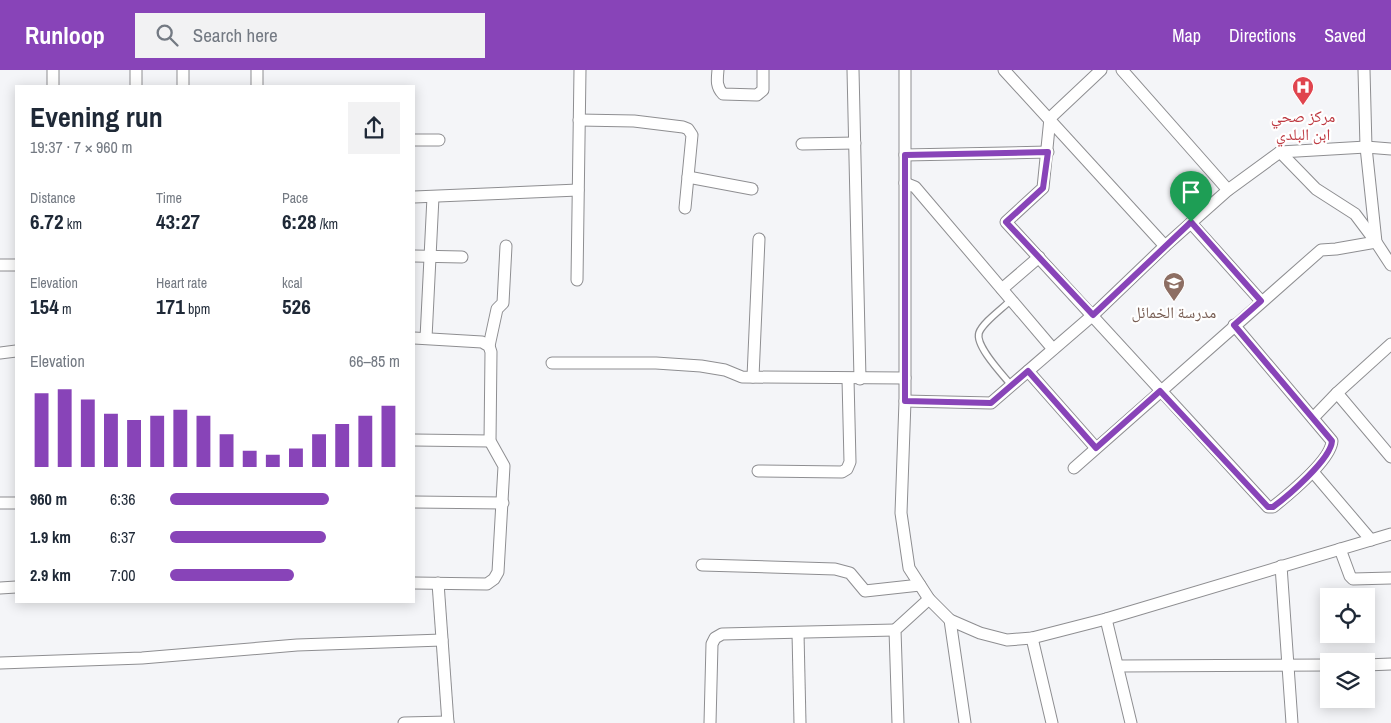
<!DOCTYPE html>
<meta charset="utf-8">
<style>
:root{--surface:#fff;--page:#f2f2f3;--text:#1f2937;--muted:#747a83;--accent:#8844b8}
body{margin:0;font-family:"Archivo Narrow","Noto Naskh Arabic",sans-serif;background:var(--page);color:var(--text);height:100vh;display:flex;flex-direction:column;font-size:19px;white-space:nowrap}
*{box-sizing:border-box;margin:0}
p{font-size:16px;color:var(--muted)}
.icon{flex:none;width:28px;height:28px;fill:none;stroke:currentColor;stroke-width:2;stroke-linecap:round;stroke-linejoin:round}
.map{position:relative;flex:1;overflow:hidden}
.sheet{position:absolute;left:15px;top:15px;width:400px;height:518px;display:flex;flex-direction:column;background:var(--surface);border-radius:0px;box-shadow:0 2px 12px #0003}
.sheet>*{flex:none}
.tools{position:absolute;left:1320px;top:518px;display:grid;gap:10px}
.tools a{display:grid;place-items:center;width:55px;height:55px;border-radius:0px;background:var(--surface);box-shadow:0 2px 12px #0003;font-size:25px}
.pin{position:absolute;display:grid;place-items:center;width:42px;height:42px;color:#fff;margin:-51px -21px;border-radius:50% 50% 50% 0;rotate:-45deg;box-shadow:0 0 5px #0007}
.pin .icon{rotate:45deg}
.round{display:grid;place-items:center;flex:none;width:52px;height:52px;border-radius:0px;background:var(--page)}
.headline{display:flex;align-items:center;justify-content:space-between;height:85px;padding:0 15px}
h1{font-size:28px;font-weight:700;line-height:38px}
.figures{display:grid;grid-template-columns:repeat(3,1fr);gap:8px;height:85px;padding:5px 15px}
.figures div{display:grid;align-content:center}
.figures b{font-size:21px;font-weight:700}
.figures small{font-size:14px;font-weight:400}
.figures p{font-size:14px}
.chart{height:140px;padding:10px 15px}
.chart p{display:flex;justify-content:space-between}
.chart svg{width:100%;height:90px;margin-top:5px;stroke:var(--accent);stroke-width:6}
ul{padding:0 15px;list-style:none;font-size:16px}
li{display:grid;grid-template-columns:80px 60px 1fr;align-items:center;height:38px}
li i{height:12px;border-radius:6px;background:var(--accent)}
header{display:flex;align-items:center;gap:30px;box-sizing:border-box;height:70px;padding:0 25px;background:var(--accent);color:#fff}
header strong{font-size:24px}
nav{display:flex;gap:28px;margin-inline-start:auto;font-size:18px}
.search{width:350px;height:45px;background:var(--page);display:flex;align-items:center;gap:12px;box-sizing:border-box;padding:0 18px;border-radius:0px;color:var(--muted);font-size:19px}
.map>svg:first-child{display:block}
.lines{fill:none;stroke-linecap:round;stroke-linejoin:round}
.service-casing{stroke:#8e8e91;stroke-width:8}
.minor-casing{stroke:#8e8e91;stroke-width:13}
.service{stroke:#fff;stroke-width:5.5}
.minor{stroke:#fff;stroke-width:11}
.route-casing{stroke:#fff;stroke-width:10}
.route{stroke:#8844b8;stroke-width:6}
.labels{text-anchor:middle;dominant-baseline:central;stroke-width:4.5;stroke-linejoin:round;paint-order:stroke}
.health-label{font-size:16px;fill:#be3a42;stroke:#fff}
.education-label{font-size:16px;fill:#785e54;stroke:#fff}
</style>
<header>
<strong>Runloop</strong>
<div class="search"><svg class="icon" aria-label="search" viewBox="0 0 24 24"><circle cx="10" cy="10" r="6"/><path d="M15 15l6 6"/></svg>Search here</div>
<nav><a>Map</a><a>Directions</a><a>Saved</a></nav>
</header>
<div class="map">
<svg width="1391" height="653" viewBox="0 0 1391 653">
<rect width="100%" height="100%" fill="#f4f5f8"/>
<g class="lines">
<!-- service casing -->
<g class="service-casing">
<path id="service" d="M 1011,315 C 1003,305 975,276 979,263 C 982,253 1003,238 1011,230"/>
</g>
<!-- minor casing -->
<g class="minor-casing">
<g id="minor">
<path d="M 53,0 L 53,16"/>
<path d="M 183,0 L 183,16"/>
<path d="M 257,0 L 257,16"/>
<path d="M 718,0 C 717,10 716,17 723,24 L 757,25 L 763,20 L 763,0"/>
<path d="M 853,0 L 860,309"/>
<path d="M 905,0 L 905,331 L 901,443 L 909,498 L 929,529 L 950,550 L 980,563 L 1007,570 L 1032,568 L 1106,549 L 1391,464"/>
<path d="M 1004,0 L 1165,176"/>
<path d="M 1101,0 L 1050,48 L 1043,118 L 1006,152 L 1268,437 L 1273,437 C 1288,425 1331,390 1332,371 L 1234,255"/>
<path d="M 1122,0 L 1228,120"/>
<path d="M 1364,0 L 1366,77 L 1376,172 L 1391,195"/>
<path d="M 136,16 L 136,0"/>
<path d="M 579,50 L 634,51 L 683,57 L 688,59 L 692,65 L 685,138"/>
<path d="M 414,70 L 439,70"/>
<path d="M 802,74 L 855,73"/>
<path d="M 1280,82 L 1316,119 L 1355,144 L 1376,172"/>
<path d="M 905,85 L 1048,82"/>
<path d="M 688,107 L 752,119"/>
<path d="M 905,113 L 915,117 L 1053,279"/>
<path d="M 414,127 L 578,120"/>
<path d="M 1191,153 L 1261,231"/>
<path d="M 414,186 L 462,187"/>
<path d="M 0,195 L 16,195"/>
<path d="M 577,210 L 580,0"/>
<path d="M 1002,219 L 1039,187"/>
<path d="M 414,268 L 482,272 L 489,276 L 491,282 L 490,371 L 504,396 L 498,502 L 494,509 L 487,514 L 414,513"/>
<path d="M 426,268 L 433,127"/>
<path d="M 489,276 L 497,239 L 503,233 L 506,176"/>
<path d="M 0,283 L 16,281"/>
<path d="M 552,293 L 656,293 L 701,296 L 725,300 L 742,307 L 905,308"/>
<path d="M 1028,301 L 1096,378"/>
<path d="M 753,307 L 759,169"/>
<path d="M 1337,323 L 1391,387"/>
<path d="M 905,331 L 991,333 L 1093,245 L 1165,176 L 1228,120 L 1280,82 L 1366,77 L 1391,79"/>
<path d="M 1313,348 L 1337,323 L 1391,274"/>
<path d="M 414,370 L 490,371"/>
<path d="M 1074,398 L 1321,180 L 1336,179 L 1376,172"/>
<path d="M 758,401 L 842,402 L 847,399 L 850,392 L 848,309"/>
<path d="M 1313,402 L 1371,470"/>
<path d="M 414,432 L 503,433"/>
<path d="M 0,433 L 16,433"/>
<path d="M 1340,479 L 1350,506 L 1353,509 L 1391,508"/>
<path d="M 702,495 L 835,499 L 850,503 L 865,521 L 920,515"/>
<path d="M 1281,496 L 1292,653"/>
<path d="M 438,513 L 448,653"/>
<path d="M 0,518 L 16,517"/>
<path d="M 1106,549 L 1131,653"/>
<path d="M 950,550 L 965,653"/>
<path d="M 798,563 L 800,653"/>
<path d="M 1032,568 L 1052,653"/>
<path d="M 0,593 L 142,588 L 297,575 L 442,570"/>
<path d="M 1366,595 L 1391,594"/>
<path d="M 1118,596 L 1329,595"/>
<path d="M 404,653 L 448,652"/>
<path d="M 710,653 L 712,574 L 715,568 L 722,564 L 895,560"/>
<path d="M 898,653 L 895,560 L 929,529"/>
</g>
</g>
<!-- service -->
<use href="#service" class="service"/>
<!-- minor -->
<use href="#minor" class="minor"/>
</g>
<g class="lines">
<!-- route casing -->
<g class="route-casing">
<path id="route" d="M 1048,82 L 1043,118 L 1006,152 L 1093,245 L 1191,152 L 1261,231 L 1234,255 L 1332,371 C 1331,389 1288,426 1273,437 L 1268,437 L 1160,321 L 1096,378 L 1028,301 L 991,333 L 905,331 L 905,85 Z"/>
</g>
<!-- route -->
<use href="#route" class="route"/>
</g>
<!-- icons -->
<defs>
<g id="hospital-pin" transform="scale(1.125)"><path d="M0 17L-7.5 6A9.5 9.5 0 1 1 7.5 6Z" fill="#e0444e" stroke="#fff"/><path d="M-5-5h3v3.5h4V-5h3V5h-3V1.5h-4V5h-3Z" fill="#fff"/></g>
<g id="school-pin" transform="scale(1.125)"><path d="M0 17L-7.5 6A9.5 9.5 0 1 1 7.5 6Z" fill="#8d6e63" stroke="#fff"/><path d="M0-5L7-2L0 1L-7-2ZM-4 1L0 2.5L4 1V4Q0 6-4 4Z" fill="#fff"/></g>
</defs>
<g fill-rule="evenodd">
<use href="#hospital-pin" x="1303" y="17"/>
<use href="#school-pin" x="1174" y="213"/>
</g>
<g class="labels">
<!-- health labels -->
<g class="health-label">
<text x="1303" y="46">مركز صحي<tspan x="1303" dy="18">ابن البلدي</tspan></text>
</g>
<!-- education labels -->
<g class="education-label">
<text x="1174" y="242">مدرسة الخمائل</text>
</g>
</g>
</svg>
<div class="tools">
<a><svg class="icon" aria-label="locate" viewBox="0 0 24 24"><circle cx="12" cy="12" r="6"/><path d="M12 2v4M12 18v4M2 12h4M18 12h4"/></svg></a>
<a><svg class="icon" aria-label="layers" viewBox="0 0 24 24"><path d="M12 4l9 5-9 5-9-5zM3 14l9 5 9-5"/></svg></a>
</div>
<div class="pin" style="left:1191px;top:152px;background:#1e9e55"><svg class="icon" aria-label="arrive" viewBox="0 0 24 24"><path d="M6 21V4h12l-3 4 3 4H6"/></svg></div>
<section class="sheet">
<div class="headline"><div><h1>Evening run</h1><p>19:37 · 7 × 960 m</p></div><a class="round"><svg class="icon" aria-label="share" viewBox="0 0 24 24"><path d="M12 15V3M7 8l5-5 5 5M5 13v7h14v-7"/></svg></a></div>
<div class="figures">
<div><p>Distance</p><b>6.72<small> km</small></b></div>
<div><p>Time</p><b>43:27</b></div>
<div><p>Pace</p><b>6:28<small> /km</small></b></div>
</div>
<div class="figures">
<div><p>Elevation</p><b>154<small> m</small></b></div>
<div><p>Heart rate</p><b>171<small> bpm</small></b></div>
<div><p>kcal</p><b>526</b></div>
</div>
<div class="chart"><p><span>Elevation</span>66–85 m</p>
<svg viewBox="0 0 160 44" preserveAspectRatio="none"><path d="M5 44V8M15 44V6M25 44V11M35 44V18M45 44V21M55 44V19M65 44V16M75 44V19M85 44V28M95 44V36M105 44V38M115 44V35M125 44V28M135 44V23M145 44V19M155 44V14"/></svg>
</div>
<ul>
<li><b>960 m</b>6:36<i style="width:69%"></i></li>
<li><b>1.9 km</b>6:37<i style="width:68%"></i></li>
<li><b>2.9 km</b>7:00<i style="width:54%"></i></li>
</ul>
</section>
</div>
